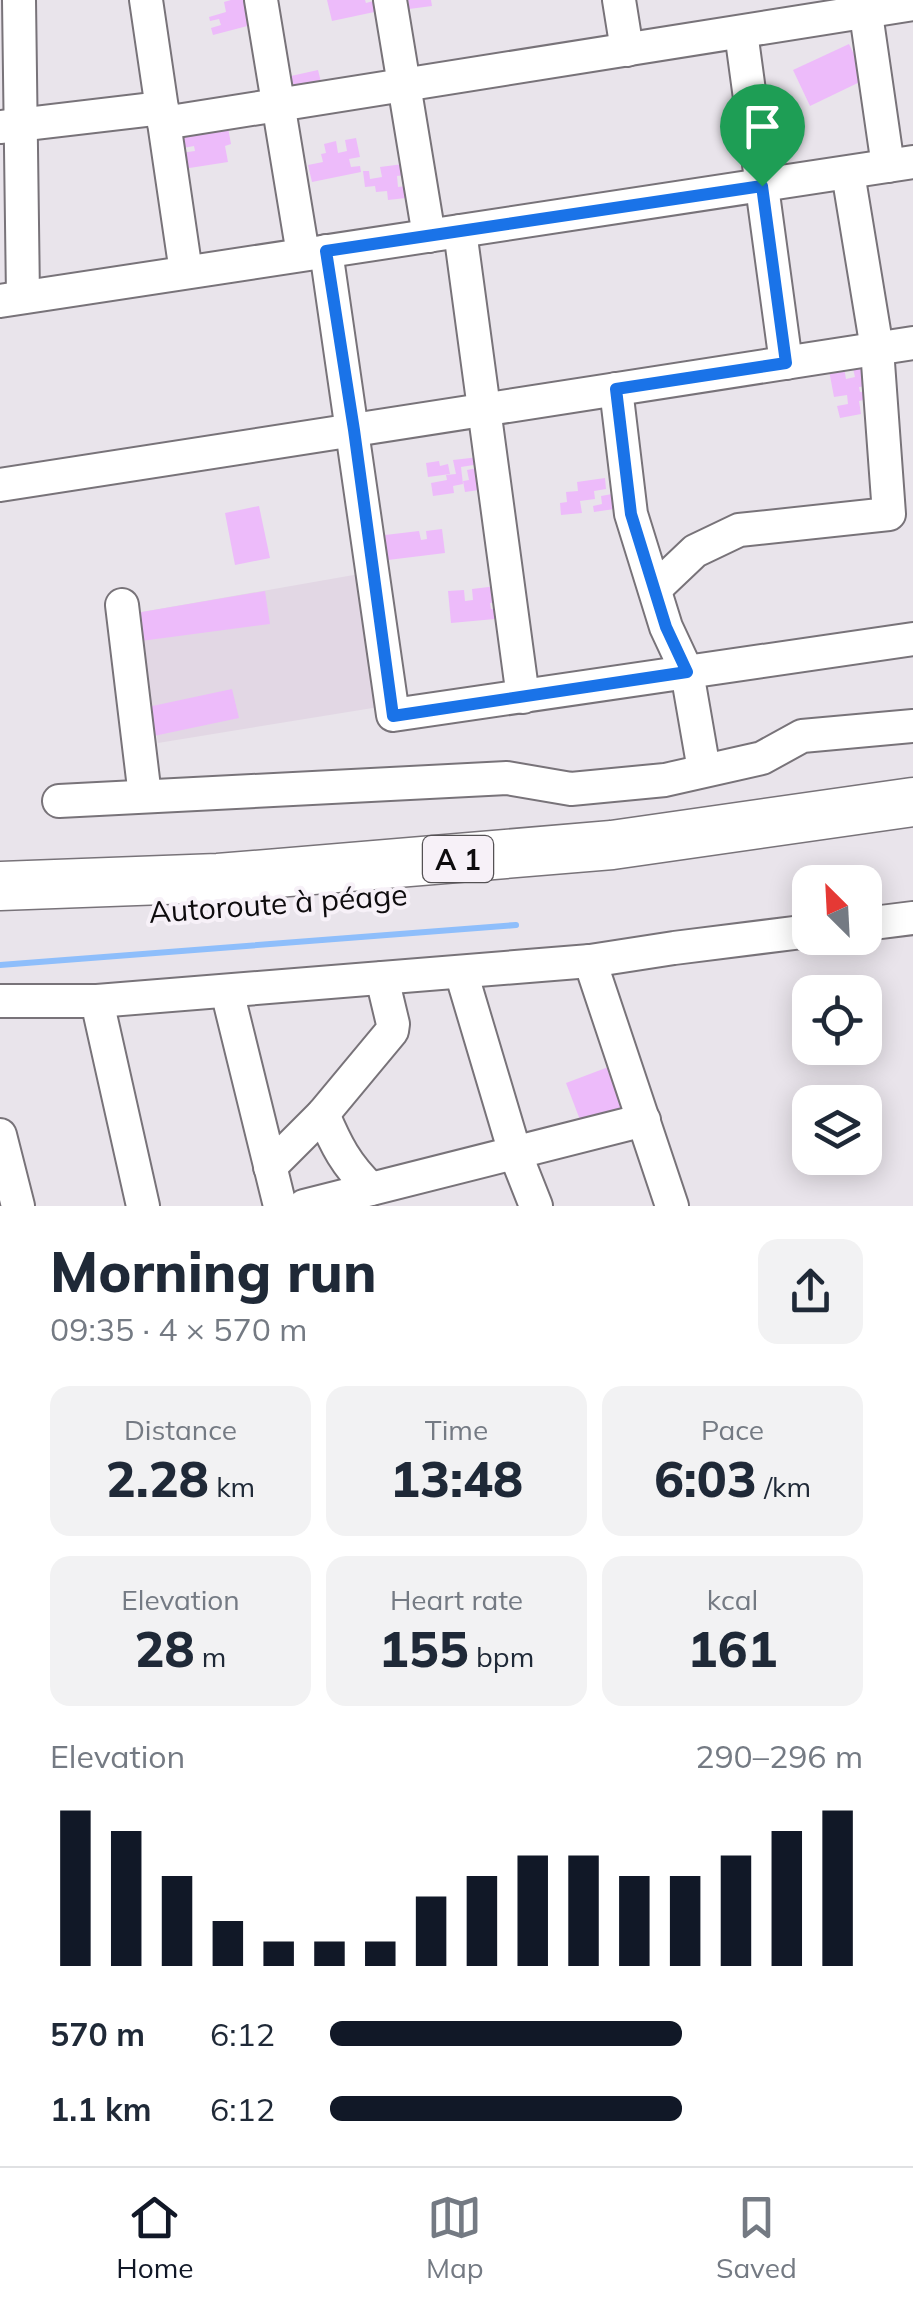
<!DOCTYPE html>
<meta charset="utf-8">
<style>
:root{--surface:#fff;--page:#f2f2f3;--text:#1f2937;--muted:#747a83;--line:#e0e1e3;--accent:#111827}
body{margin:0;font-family:Mulish,sans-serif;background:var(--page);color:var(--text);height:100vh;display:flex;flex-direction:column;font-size:38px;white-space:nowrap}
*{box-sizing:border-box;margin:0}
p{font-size:32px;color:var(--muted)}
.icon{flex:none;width:55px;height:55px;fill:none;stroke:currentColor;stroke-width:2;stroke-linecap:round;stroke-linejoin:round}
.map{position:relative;height:1206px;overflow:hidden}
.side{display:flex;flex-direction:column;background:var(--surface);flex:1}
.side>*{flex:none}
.needle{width:65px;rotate:336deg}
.controls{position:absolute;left:792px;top:865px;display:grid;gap:20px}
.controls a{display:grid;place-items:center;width:90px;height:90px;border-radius:20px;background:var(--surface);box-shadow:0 5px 25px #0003;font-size:50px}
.pin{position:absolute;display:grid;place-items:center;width:85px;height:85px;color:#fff;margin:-102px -42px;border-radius:50% 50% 50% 0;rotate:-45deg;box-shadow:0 0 10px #0007}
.pin .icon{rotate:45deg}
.round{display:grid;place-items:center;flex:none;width:105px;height:105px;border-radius:20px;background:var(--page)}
.head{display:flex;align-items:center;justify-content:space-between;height:170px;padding:0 50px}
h1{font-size:55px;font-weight:800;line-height:75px}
.figures{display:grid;grid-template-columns:repeat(3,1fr);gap:15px;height:170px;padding:10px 50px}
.figures div{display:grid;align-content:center;border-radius:20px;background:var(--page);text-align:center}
.figures b{font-size:50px;font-weight:800}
.figures small{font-size:28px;font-weight:400}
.figures p{font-size:28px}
.chart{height:280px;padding:20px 50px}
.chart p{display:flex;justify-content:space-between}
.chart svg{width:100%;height:180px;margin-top:10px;stroke:var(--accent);stroke-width:6}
ul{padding:0 50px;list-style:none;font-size:32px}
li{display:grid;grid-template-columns:160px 120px 1fr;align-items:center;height:75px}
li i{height:25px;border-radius:12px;background:var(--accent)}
.tabs{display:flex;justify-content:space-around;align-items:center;height:140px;border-top:2px solid var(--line);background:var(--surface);font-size:28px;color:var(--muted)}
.tabs a{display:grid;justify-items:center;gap:5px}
.tabs .current{color:var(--accent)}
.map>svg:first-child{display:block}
.built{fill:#e2d7e4}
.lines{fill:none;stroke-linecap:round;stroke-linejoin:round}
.stream{stroke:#8ebefb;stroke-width:6}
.building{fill:#edbbfa}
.minor-casing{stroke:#787379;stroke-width:36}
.highway-casing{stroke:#787379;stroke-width:51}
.minor{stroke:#fff;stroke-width:32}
.highway{stroke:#fff;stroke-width:48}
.route-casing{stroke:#fff;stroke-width:20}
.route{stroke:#1a73e8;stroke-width:12}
.labels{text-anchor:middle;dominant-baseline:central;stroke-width:8;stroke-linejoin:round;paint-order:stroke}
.shield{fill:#f7f1f8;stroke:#545154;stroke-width:2.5}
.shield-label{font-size:28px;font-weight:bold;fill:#0e0c0e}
.street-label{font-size:30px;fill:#0e0c0e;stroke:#f7f1f8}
</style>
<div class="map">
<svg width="913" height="1206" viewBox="0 0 913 1206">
<rect width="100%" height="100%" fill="#e9e4eb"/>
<!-- built -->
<path class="built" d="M 365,573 L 385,706 L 158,743 L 136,613 Z"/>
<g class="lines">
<!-- stream -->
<path class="stream" d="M 0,965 L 516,925"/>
</g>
<!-- building -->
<g class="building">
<path d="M 231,0 L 253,0 L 259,23 L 213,35 L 211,28 L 221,25 L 219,19 L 210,21 L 209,17 L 226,12 L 224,2 Z"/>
<path d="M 327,0 L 365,0 L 366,3 L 377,0 L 379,11 L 332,21 Z"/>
<path d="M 408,0 L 431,0 L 432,6 L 409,9 Z"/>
<path d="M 849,44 L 866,79 L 810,106 L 793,70 Z"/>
<path d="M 318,70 L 322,86 L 294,92 L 291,76 Z"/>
<path d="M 227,122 L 231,144 L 225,146 L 228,162 L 183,169 L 180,153 L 195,151 L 194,146 L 178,149 L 175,131 Z"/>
<path d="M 356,138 L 360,157 L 349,159 L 351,167 L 360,166 L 361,172 L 312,182 L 308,165 L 323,162 L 321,154 L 326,153 L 324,144 L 336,141 L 338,153 L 347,151 L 345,140 Z"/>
<path d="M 411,163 L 412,174 L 397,176 L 398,187 L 407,186 L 415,197 L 388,200 L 387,191 L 376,192 L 375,186 L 365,187 L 363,171 L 369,171 L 370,179 L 382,177 L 380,167 Z"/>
<path d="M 865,357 L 870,386 L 859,387 L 860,392 L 867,391 L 868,399 L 859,401 L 861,414 L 840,418 L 837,406 L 848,404 L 847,395 L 834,397 L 828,365 L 843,362 L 846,379 L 855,377 L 851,360 Z"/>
<path d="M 479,457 L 480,464 L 461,467 L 463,484 L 453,486 L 454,493 L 433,496 L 431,483 L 447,480 L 446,475 L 456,474 L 453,460 Z"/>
<path d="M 439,461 L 440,466 L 448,464 L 450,474 L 428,477 L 426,463 Z"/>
<path d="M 482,467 L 486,489 L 465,492 L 463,481 L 469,480 L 467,470 Z"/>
<path d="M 616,477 L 621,508 L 594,512 L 593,506 L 602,504 L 601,496 L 612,494 L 609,478 Z"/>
<path d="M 605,478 L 606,489 L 594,491 L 595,499 L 580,501 L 582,513 L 561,515 L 560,503 L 567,502 L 566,492 L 578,491 L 577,482 Z"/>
<path d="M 259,506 L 270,558 L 235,565 L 225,513 Z"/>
<path d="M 442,529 L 445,553 L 388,560 L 385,535 L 419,531 L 421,540 L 427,539 L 426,531 Z"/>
<path d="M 505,585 L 507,602 L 490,603 L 491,609 L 497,609 L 506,618 L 451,623 L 448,591 L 464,590 L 465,601 L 473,600 L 472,589 Z"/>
<path d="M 265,591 L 270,624 L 141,641 L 136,613 Z"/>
<path d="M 232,689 L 239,718 L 149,737 L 143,708 Z"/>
<path d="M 611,1066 L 630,1116 L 585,1133 L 566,1083 Z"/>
</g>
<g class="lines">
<!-- minor casing -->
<g class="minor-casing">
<g id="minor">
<path d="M 19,0 L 23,297"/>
<path d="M 146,0 L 186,272"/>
<path d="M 261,0 L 303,254"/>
<path d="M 390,0 L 429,236"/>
<path d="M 619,0 L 627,50"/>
<path d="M 864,0 L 888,166"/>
<path d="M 741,32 L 786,363"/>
<path d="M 164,123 L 913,4"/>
<path d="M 0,127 L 162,108"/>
<path d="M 460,231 L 523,697"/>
<path d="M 326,251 L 393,715 L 913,639"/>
<path d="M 0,301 L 913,162"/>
<path d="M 616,389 L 631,514 L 666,627 L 687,672 L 704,770"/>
<path d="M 0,485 L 913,343"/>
<path d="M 655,589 L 695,551 L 739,530 L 889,514 L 877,349 L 848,173"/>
<path d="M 122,605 L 145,796"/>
<path d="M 59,801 L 507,778 L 571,789 L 665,780 L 762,758 L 802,736 L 913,726"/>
<path d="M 865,924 L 913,918"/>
<path d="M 590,961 L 672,1206"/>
<path d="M 461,972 L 515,1153 L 536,1206"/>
<path d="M 227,991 L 280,1206"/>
<path d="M 0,1001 L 97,1001 L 590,961 L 674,948 L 810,931"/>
<path d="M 97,1001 L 143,1206"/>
<path d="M 323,1114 C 336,1145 346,1165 371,1189"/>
<path d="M 0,1135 L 18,1206"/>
<path d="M 270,1167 L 323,1114 L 392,1031 L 393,1024 L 382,978"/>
<path d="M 304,1206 L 644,1120"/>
</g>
</g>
<!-- highway casing -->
<g class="highway-casing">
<path id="highway" d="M 0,886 L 218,878 L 612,845 L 913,802"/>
</g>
<!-- minor -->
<use href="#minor" class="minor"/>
<!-- highway -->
<use href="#highway" class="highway"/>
</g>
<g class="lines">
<!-- route casing -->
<g class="route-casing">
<path id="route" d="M 762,186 L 786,363 L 616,389 L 631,514 L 666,627 L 687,672 L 393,716 L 354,430 L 326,251 Z"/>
</g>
<!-- route -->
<use href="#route" class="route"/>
</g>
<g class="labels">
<!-- shield labels -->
<rect class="shield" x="423" y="836" width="70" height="46" rx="8"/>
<g class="shield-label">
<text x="458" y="859">A 1</text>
</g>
<!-- street labels -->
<g class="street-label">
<text transform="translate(278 903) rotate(-4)">Autoroute à péage</text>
</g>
</g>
</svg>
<div class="controls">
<a><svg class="needle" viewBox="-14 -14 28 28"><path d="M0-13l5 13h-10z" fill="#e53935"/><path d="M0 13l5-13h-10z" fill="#747a83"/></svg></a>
<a><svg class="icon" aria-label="locate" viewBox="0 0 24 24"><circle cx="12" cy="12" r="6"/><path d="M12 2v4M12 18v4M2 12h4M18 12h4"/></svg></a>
<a><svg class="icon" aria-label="layers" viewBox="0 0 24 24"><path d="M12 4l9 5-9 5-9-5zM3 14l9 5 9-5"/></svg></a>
</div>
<div class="pin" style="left:762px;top:186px;background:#1e9e55"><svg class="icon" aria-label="arrive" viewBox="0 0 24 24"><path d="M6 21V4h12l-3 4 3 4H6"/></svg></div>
</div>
<section class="side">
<div class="head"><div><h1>Morning run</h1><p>09:35 · 4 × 570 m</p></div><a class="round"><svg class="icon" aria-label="share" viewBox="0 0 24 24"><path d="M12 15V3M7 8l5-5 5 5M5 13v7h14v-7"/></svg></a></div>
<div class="figures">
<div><p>Distance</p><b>2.28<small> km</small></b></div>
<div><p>Time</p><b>13:48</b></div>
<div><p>Pace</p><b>6:03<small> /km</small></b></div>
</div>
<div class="figures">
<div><p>Elevation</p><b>28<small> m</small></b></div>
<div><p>Heart rate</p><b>155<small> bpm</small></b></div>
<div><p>kcal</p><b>161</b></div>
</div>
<div class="chart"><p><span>Elevation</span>290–296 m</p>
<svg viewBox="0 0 160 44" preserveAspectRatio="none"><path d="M5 44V6M15 44V11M25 44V22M35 44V33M45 44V38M55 44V38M65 44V38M75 44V27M85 44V22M95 44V17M105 44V17M115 44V22M125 44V22M135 44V17M145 44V11M155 44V6"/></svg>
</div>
<ul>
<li><b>570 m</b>6:12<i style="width:66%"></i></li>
<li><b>1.1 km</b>6:12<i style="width:66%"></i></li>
</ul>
</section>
<nav class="tabs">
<a class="current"><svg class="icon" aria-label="home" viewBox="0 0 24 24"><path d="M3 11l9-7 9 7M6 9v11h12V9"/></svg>Home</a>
<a><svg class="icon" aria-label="map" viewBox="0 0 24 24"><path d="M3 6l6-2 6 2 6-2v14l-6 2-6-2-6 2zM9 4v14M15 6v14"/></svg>Map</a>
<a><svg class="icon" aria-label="saved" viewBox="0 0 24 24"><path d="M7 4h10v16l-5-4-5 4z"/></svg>Saved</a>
</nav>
